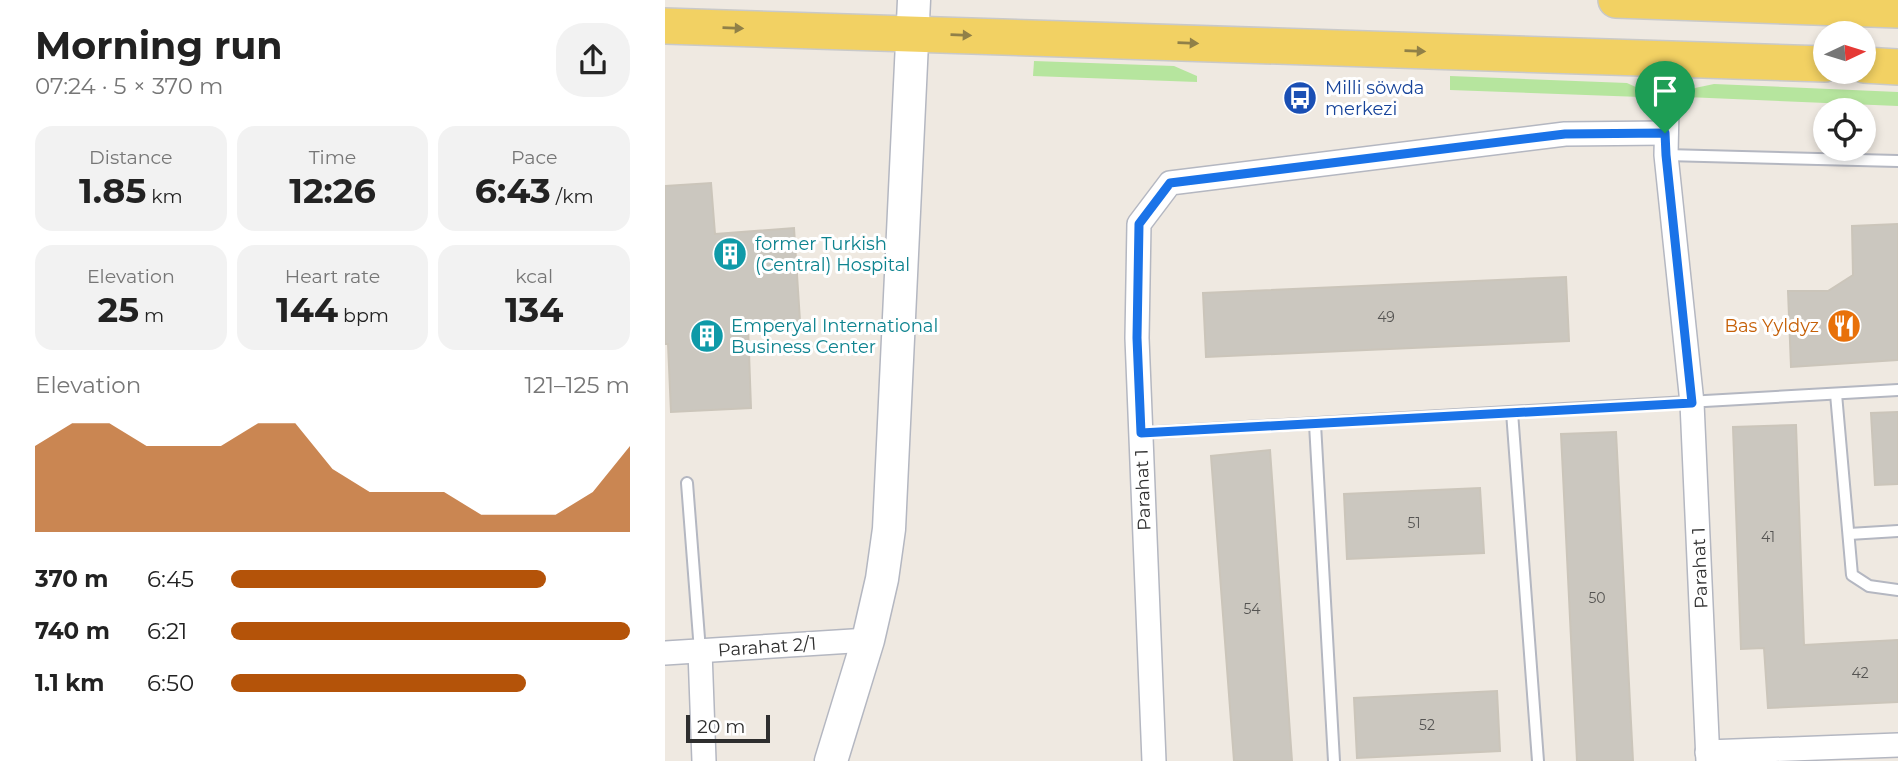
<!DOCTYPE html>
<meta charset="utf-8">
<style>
:root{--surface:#fff;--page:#f2f2f2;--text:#222;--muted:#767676;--accent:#b45309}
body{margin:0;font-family:Montserrat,sans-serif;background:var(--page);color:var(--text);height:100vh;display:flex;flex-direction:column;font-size:26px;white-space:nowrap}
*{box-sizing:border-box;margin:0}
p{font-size:23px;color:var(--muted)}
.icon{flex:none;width:38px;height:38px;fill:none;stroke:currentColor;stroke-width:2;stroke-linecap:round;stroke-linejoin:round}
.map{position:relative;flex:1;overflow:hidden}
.sheet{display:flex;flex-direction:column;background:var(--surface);width:665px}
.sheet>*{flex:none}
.needle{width:46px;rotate:86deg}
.fabs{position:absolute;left:1148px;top:21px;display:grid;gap:14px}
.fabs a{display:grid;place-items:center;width:63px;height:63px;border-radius:50%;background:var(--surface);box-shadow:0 4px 10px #0003;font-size:35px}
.scale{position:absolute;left:21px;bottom:18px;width:84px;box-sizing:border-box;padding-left:7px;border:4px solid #2e2e2e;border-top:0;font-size:19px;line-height:24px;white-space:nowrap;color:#2e2e2e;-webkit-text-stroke:5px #fff;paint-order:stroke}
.pin{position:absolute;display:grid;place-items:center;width:60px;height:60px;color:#fff;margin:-72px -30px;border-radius:50% 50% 50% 0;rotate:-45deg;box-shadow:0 0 7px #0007}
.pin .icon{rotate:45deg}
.round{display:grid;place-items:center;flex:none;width:74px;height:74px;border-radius:28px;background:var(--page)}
.summary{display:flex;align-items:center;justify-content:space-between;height:119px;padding:0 35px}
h1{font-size:38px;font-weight:700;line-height:52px}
.metrics{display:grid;grid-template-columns:repeat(3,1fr);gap:10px;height:119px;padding:7px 35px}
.metrics div{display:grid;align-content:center;border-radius:18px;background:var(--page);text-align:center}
.metrics b{font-size:35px;font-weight:700}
.metrics small{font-size:19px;font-weight:400}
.metrics p{font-size:19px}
.chart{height:196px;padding:14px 35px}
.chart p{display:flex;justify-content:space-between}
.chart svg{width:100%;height:126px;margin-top:7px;fill:var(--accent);opacity:.7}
ul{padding:0 35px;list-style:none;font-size:23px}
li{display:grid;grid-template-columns:112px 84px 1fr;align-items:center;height:52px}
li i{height:18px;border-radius:9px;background:var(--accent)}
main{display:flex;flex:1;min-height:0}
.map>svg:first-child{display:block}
.green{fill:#b6e59e}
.building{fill:#cbc7bf;stroke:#cbc5ba;stroke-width:2}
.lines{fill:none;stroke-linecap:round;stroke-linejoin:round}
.lane-casing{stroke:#b4b7c1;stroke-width:14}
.street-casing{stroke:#b4b7c1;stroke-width:26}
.secondary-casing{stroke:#b4b7c1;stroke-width:35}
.primary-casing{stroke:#c9c9c9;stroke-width:38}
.lane{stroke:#fff;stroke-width:10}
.street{stroke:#fff;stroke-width:23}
.secondary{stroke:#fff;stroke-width:32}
.primary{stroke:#f2d163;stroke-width:35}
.oneway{fill:#908048}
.route-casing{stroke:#fff;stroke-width:14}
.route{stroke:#1a73e8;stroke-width:9}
.labels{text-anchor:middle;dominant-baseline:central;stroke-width:6;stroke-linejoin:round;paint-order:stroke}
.number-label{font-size:14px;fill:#555452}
.transit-label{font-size:18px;fill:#164399;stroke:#fff;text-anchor:start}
.culture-label{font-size:18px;fill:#0d838f;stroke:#fff;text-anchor:start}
.food-label{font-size:18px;fill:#c56008;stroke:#fff;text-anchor:end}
.street-label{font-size:18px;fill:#2e2e2e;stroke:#fff}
</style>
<main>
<section class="sheet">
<div class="summary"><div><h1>Morning run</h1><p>07:24 · 5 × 370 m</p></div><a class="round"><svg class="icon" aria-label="share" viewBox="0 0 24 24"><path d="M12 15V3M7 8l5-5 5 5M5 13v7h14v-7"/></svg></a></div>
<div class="metrics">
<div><p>Distance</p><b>1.85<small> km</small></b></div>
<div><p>Time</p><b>12:26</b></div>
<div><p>Pace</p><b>6:43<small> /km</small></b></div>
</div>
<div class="metrics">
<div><p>Elevation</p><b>25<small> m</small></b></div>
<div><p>Heart rate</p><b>144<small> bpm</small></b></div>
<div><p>kcal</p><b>134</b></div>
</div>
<div class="chart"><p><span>Elevation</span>121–125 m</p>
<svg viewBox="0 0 160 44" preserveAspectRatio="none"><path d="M0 44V14L10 6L20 6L30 14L40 14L50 14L60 6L70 6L80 22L90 30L100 30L110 30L120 38L130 38L140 38L150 30L160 14V44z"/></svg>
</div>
<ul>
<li><b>370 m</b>6:45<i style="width:79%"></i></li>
<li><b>740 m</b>6:21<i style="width:100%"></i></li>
<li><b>1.1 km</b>6:50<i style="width:74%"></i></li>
</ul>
</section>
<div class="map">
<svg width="1233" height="761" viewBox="0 0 1233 761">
<rect width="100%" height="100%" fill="#efe9e1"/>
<!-- green -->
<g class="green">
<path d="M 369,61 L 509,66 L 532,76 L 532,82 L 368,76 Z"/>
<path d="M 785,76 L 962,83 L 973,88 L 976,97 L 785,90 Z"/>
<path d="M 1049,84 L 1233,92 L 1233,106 L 1021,97 L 1030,88 Z"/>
</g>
<!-- building -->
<g class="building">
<path d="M 46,183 L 50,234 L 129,228 L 135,321 L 83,325 L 86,408 L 6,412 L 3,344 L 0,344 L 0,186 Z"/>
<path d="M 1233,224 L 1233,360 L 1126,367 L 1123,291 L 1163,291 L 1188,275 L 1187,226 Z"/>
<path d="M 901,277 L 904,341 L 541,357 L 538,293 Z"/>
<path d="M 1233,412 L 1233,484 L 1210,485 L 1206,413 Z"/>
<path d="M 1131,425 L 1139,645 L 1233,640 L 1233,702 L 1103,708 L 1099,648 L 1076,649 L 1068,427 Z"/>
<path d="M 951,432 L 968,761 L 912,761 L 896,434 Z"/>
<path d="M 605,450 L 627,761 L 569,761 L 546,456 Z"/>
<path d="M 815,488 L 819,553 L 682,559 L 679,494 Z"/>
<path d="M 832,691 L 835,751 L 692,758 L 689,698 Z"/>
</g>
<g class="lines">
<!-- lane casing -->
<g class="lane-casing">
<g id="lane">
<path d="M 1001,155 L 1233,161"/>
<path d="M 1171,394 L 1187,575 L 1204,586 L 1233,590"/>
<path d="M 847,412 L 873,761"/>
<path d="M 650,424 L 669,761"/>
<path d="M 476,433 L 1233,390"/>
<path d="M 22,483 L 35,651"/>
<path d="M 1184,534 L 1233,531"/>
</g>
</g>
<!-- street casing -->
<g class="street-casing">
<g id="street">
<path d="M 1003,59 L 1001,155 L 1027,403 L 1043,761"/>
<path d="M 35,651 L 39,761"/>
<path d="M 0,653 L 203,640"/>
<path d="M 1042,752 L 1233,745"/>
<path d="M 489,761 L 472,338 L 474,224 L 505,183 L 900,134 L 1001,133"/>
</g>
</g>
<!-- secondary casing -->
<g class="secondary-casing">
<path id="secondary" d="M 166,761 L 203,640 L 217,579 L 224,529 L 249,0"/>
</g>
<!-- primary casing -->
<g class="primary-casing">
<g id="primary">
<path d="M 951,0 L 1233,10"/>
<path d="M 0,26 L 1160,64"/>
<path d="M 1199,65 L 1233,67"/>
</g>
</g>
<!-- lane -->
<use href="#lane" class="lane"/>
<!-- street -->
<use href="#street" class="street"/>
<!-- secondary -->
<use href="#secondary" class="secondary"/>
<!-- primary -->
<use href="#primary" class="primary"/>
</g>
<!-- one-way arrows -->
<defs><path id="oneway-solid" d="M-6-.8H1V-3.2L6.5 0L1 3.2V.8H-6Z" transform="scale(1.75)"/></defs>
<g class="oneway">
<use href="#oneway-solid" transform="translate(68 28) rotate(2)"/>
<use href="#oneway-solid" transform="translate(296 35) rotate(2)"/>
<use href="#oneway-solid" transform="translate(523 43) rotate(2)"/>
<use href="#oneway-solid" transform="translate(750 51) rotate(2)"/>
</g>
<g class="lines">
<!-- route casing -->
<g class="route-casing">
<path id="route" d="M 1000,133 L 1001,155 L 1027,403 L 476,433 L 472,338 L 474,224 L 505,183 L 900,134 Z"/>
</g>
<!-- route -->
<use href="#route" class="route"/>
</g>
<!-- icons -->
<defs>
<g id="bus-disc" transform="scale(1.75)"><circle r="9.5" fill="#1a4fb4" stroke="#fff"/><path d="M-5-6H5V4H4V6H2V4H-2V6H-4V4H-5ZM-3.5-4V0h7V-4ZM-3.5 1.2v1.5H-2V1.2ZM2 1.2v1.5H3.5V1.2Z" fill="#fff"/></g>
<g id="building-disc" transform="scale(1.75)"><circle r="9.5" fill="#0f9aa8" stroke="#fff"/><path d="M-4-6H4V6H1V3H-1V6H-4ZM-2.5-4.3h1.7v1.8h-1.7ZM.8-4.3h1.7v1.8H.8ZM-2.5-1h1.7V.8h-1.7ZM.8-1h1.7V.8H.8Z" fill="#fff"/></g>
<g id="restaurant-disc" transform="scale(1.75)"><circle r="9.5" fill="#e8710a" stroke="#fff"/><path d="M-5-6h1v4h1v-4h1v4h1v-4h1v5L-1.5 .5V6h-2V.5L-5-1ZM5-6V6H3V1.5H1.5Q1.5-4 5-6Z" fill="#fff"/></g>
</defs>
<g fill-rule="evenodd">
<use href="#bus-disc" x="635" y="98"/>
<use href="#building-disc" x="65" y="254"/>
<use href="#restaurant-disc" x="1179" y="326"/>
<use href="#building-disc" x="42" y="336"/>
</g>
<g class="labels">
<!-- number labels -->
<g class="number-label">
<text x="721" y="317">49</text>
<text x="749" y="523">51</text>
<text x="1103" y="537">41</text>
<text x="932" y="598">50</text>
<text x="587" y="609">54</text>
<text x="1195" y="673">42</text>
<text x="762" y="725">52</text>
</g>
<!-- transit labels -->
<g class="transit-label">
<text x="660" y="88">Milli söwda<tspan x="660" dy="21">merkezi</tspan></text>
</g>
<!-- culture labels -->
<g class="culture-label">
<text x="90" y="244">former Turkish<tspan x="90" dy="21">(Central) Hospital</tspan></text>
<text x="66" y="326">Emperyal International<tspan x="66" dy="21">Business Center</tspan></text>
</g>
<!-- food labels -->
<g class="food-label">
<text x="1154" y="326">Bas Yyldyz</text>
</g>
<!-- street labels -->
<g class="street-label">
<text transform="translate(478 490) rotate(-92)">Parahat 1</text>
<text transform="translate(1035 568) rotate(-92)">Parahat 1</text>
<text transform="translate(102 647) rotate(-4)">Parahat 2/1</text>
</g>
</g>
</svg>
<div class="fabs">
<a><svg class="needle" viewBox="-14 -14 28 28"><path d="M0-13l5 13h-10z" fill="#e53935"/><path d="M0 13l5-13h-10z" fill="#767676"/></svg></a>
<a><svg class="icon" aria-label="locate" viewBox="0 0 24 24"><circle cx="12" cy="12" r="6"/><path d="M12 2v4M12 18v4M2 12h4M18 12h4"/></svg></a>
</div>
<div class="scale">20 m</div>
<div class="pin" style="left:1000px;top:133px;background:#1e9e55"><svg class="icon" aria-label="arrive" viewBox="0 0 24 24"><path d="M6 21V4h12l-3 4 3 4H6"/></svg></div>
</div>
</main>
